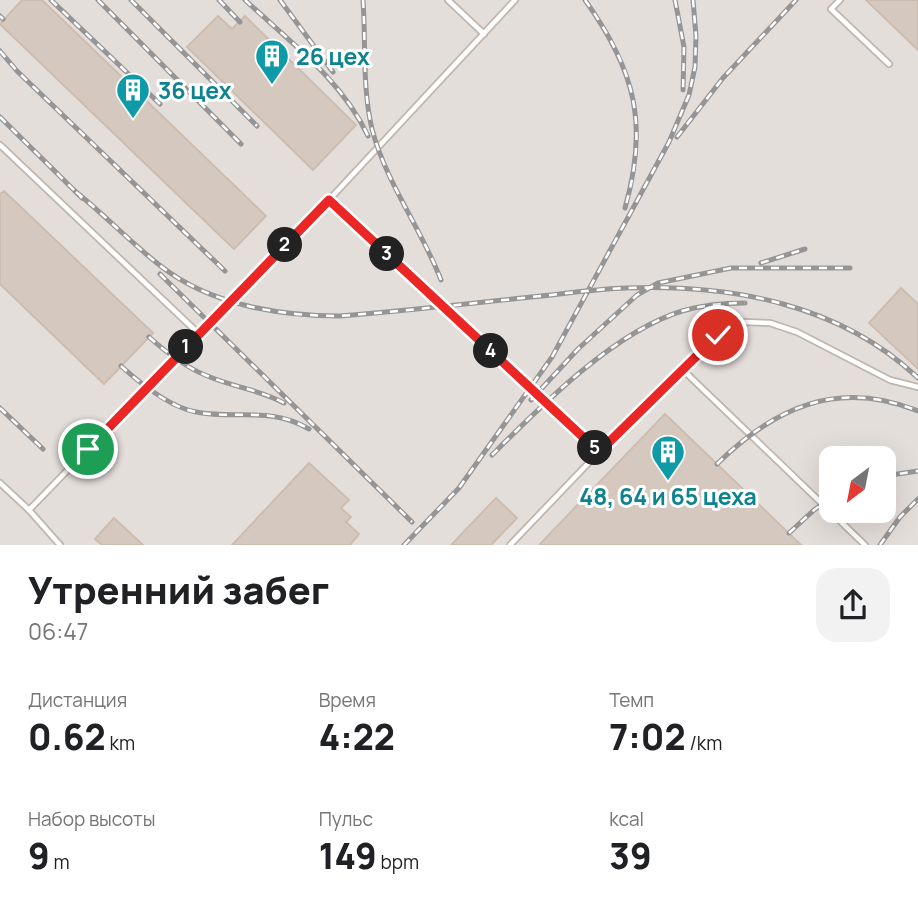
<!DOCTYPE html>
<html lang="ru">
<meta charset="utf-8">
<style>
:root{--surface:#fff;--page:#f2f2f2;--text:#202124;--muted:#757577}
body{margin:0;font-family:Manrope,sans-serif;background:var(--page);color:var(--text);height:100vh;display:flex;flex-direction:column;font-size:26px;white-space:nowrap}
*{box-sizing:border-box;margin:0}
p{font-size:23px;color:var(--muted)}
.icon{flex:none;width:38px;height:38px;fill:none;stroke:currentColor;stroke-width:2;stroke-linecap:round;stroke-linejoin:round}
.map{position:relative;height:545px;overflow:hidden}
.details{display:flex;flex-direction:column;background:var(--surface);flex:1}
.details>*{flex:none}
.needle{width:46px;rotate:212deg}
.tools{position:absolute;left:819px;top:446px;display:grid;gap:14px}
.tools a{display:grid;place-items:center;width:77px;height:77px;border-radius:14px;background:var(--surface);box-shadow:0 7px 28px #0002;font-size:35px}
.pin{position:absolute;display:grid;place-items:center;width:60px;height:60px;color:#fff;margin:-30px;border:4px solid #fff;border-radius:50%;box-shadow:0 2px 7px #0007}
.km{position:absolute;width:35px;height:35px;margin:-18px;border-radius:50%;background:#222;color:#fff;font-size:19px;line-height:35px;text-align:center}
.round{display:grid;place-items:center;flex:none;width:74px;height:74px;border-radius:21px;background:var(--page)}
.head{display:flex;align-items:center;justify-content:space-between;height:119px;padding:0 28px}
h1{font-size:38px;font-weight:800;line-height:52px}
.stats{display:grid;grid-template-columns:repeat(3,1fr);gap:10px;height:119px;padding:7px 28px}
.stats div{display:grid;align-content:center}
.stats b{font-size:35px;font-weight:800}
.stats small{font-size:19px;font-weight:400}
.stats p{font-size:19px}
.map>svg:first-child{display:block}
.industrial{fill:#e4dedb;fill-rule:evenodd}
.building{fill:#d5c9bf;stroke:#cdbdb0;stroke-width:2}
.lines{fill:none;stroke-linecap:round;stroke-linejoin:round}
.lane-casing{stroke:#bfb6ac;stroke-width:8}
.lane{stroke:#fff;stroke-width:4.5}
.rail-casing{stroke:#959595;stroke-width:5}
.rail{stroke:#fff;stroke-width:2.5;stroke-dasharray:8;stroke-linecap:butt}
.route-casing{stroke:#fff;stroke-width:14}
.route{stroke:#eb2624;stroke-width:9}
.labels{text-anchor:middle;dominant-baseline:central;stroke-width:6;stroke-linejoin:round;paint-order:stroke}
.culture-label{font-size:23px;font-weight:bold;fill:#0d838f;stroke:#fff;text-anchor:start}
</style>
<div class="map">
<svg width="918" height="545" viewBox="0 0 918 545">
<rect width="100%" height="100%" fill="#f2ece6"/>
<!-- industrial -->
<path class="industrial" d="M 0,0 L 918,0 L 918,545 L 0,545 ZM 831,458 L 884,458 L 884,511 L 831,511 Z"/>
<!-- building -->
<g class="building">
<path d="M 22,0 L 42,0 L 266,216 L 234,249 L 0,24 Z"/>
<path d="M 866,0 L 918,0 L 918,50 Z"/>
<path d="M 218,16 L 232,29 L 245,16 L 356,125 L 313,170 L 187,47 Z"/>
<path d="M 4,191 L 153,333 L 104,384 L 0,284 L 0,194 Z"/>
<path d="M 901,288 L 918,304 L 918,369 L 869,323 Z"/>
<path d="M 665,414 L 717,464 L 801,545 L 539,545 Z"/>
<path d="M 309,463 L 349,500 L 341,508 L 351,517 L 346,522 L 359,534 L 350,545 L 232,545 Z"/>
<path d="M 496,498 L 517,518 L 491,545 L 451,545 Z"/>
<path d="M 114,518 L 143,545 L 102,545 L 95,539 Z"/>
</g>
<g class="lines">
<!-- lane casing -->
<g class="lane-casing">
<g id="lane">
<path d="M 448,0 L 484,34"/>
<path d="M 840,0 L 831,9 L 889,64"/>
<path d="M 0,145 L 199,334"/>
<path d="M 329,200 L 599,452"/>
<path d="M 683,370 L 865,545"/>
<path d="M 0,483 L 29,510 L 329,200 L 515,0"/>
<path d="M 29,510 L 60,545"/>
<path d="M 510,545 L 599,452 L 717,336 L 743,322 L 770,323 L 797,332 L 890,380 L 918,387"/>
</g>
</g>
<!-- lane -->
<use href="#lane" class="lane"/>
<!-- rail casing -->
<g class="rail-casing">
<g id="rail">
<path d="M 51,0 L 160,104"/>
<path d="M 98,0 L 241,144"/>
<path d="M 131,0 L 257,126"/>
<path d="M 219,0 L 240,22"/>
<path d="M 245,0 C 289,41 342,80 368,136"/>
<path d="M 280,0 L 333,72"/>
<path d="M 363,0 C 366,43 362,87 372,129 C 386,183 421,228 441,280"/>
<path d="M 585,0 C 635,70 649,124 625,208"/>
<path d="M 675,0 L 684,47 L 683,90"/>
<path d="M 0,16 L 3,19"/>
<path d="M 0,51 L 17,71 L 225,271"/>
<path d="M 0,117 L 82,198"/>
<path d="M 677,137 L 723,78 L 796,0"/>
<path d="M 76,192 C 106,216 132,244 162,267 C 211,305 280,316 340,316 C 404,311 467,304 531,297 C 563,294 595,289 626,288 C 731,284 840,304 918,378"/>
<path d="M 761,263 L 805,249"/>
<path d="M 160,274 L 412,522"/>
<path d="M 149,337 C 167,353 188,369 210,377 C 234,387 260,390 284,403"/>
<path d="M 121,366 C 141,384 169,407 196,412 C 237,420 270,406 309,429"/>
<path d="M 531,400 L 578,349 L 637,295 L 658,283 L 731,268 L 850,268"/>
<path d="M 0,408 L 43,449"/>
<path d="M 492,455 C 542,405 614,332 682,311 C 703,305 724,303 745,303"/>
<path d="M 717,464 C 775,407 838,379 918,411"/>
<path d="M 884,476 L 918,471"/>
<path d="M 789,533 L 814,510 L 831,498"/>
<path d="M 404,545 L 459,488 L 552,357 L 669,142 L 689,95 L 695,67 L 696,36 L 693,0"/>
<path d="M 880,545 L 900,517 L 918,499"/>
</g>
</g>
<!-- rail -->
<use href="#rail" class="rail"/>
</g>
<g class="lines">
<!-- route casing -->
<g class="route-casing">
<path id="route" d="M 88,449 L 329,200 L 599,452 L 718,335"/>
</g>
<!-- route -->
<use href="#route" class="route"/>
</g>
<!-- icons -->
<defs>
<g id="building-pin" transform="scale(1.75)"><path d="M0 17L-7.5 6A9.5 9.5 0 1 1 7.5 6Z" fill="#0f9aa8" stroke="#fff"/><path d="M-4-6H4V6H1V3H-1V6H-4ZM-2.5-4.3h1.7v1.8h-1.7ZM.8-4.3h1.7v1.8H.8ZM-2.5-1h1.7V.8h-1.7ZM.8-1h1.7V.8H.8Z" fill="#fff"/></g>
</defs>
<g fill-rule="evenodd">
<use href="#building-pin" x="272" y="56"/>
<use href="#building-pin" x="133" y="90"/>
<use href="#building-pin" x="668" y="452"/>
</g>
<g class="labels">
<!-- culture labels -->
<g class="culture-label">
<text x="296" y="56">26 цех</text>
<text x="158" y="90">36 цех</text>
<text x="668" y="496" text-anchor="middle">48, 64 и 65 цеха</text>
</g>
</g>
</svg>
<div class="tools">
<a><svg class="needle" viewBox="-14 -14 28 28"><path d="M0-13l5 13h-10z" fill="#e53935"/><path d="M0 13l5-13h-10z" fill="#757577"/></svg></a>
</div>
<div class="pin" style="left:88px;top:449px;background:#1e9e55"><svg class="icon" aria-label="arrive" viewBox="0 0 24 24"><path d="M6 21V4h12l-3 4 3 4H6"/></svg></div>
<div class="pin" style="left:718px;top:335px;background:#d93025"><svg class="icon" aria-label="check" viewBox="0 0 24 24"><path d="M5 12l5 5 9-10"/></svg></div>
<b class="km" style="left:186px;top:347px">1</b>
<b class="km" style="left:285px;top:245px">2</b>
<b class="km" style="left:387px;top:254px">3</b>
<b class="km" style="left:491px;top:351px">4</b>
<b class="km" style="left:595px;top:448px">5</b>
</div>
<section class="details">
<div class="head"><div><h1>Утренний забег</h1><p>06:47</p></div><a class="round"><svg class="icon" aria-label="share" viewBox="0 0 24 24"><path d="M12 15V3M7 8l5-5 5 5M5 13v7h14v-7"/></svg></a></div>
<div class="stats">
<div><p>Дистанция</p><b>0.62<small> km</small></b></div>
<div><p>Время</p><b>4:22</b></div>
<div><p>Темп</p><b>7:02<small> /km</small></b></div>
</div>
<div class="stats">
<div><p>Набор высоты</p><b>9<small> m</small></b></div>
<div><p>Пульс</p><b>149<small> bpm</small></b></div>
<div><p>kcal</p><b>39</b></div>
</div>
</section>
